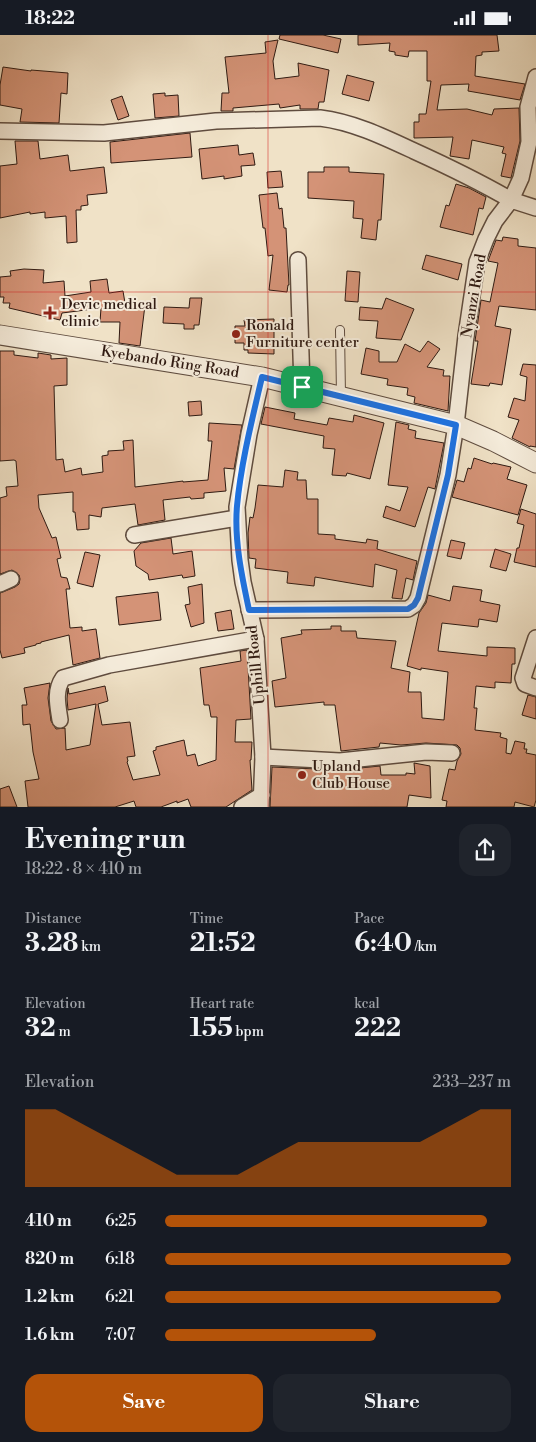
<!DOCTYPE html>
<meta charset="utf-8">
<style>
:root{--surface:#171b24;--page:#20242c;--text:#f1f3f6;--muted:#9ea1a6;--accent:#b45309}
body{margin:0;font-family:"Libre Bodoni",serif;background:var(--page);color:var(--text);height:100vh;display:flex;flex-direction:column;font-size:19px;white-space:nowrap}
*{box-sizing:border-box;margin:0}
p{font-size:16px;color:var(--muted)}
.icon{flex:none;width:28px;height:28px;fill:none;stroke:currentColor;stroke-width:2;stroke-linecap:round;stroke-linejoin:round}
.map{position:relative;height:772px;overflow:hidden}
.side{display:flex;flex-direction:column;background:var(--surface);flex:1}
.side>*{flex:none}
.pin{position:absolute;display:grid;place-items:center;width:42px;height:42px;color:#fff;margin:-21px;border-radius:10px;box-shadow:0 2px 8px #0006}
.round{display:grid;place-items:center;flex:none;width:52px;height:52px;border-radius:15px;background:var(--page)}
.headline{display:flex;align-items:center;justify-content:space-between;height:85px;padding:0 25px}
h1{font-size:28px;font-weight:800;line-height:38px}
.metrics{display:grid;grid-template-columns:repeat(3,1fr);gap:8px;height:85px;padding:5px 25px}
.metrics div{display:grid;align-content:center}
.metrics b{font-size:25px;font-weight:800}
.metrics small{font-size:14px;font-weight:400}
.metrics p{font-size:14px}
.chart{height:140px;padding:10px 25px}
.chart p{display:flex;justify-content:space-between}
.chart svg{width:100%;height:90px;margin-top:5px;fill:var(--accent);opacity:.7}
.primary-button{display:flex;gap:10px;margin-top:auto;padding:10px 25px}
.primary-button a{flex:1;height:58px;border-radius:15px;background:var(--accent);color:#fff;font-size:20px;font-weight:800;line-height:58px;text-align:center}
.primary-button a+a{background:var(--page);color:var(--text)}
ul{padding:0 25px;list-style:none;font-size:16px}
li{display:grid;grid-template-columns:80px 60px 1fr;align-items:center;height:38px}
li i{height:12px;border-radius:6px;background:var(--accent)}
.status{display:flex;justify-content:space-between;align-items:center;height:35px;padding:0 25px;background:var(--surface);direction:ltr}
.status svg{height:14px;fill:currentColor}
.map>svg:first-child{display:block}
.building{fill:#d49377;stroke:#2f1a12}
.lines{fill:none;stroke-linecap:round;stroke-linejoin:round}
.service-casing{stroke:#5f4c3f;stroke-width:10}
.minor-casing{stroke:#5f4c3f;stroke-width:18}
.tertiary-casing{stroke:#5f4c3f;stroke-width:21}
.service{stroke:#f5ecdb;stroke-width:8}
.minor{stroke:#f5ecdb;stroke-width:15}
.tertiary{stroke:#f5ecdb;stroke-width:19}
.route-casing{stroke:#fff;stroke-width:10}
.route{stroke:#1a73e8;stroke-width:6}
.grid{fill:none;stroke:#d62828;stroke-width:1;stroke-opacity:0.55}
.poi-dot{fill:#8f2418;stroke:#f5ecdb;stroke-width:2}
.labels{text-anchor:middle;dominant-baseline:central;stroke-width:4;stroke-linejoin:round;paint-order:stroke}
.street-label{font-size:15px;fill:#2f1a12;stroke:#f5ecdb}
.poi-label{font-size:15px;fill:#2f1a12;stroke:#f5ecdb;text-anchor:start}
</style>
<div class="status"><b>18:22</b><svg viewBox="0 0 49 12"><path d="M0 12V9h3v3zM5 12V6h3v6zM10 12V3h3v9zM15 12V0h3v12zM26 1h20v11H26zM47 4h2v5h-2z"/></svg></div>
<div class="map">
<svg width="536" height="772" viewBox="0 0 536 772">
<rect width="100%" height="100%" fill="#f0e2c7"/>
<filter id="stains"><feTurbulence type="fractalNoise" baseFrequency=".004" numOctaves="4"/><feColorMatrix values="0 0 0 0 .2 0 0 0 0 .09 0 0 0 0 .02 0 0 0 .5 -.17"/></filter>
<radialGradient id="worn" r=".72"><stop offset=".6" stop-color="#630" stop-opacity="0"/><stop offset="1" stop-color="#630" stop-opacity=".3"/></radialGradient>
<!-- building -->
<g class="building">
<path d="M 280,0 L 323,0 L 341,4 L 338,18 L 279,4 Z"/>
<path d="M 358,0 L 497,0 L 499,16 L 482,17 L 482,20 L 476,21 L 475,41 L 525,49 L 520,65 L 468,56 L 469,49 L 441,50 L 437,75 L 467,74 L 492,80 L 494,74 L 519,73 L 520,106 L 511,143 L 501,141 L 506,119 L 502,118 L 504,112 L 472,105 L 469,124 L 450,121 L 453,102 L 414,103 L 414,87 L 419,87 L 419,79 L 426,79 L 431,46 L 427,46 L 427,16 L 409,16 L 408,22 L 395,20 L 395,17 L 389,16 L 390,8 L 358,10 Z"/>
<path d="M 278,5 L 273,26 L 275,44 L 299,41 L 298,28 L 329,35 L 324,67 L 319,67 L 318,74 L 300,74 L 300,70 L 280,73 L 279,69 L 233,73 L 233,76 L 221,76 L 222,58 L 229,58 L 225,22 L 266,18 L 265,7 Z"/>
<path d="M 3,32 L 31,36 L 31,35 L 68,38 L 67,59 L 61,58 L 59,88 L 20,87 L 22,74 L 0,70 L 0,50 Z"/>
<path d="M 347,40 L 374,47 L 369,66 L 342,59 Z"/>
<path d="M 165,58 L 165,61 L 178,60 L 179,81 L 155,83 L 153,59 Z"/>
<path d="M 122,61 L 129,81 L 118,85 L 111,65 Z"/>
<path d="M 190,98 L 192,122 L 111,128 L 110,107 Z"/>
<path d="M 15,106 L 38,106 L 40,124 L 68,120 L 70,136 L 104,132 L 107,158 L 87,160 L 88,170 L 81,171 L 81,175 L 76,175 L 77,207 L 67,208 L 66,181 L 45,183 L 45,177 L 30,179 L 30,177 L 0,183 L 0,131 L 17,129 Z"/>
<path d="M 238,110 L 239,120 L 253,118 L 255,130 L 241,131 L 242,141 L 224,144 L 224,141 L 202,144 L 199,114 Z"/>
<path d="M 324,132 L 349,132 L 349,137 L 384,139 L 381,185 L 378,185 L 376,205 L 361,203 L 363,184 L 353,183 L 354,166 L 308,163 L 308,137 L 324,137 Z"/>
<path d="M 281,136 L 283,152 L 268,153 L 267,137 Z"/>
<path d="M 456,149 L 469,153 L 486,162 L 483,174 L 479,173 L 473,200 L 440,192 L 446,170 L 449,171 Z"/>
<path d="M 277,158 L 279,174 L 282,173 L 284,193 L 286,193 L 289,250 L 288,250 L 287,257 L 269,255 L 273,220 L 268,221 L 265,193 L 263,193 L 259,160 Z"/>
<path d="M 503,202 L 518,204 L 518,211 L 536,213 L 536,275 L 499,271 L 495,291 L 511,294 L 502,350 L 490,348 L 489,351 L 471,349 L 478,306 L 475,306 L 481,265 L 490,267 L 498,228 L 488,226 L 496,205 L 502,206 Z"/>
<path d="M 426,220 L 462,229 L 458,245 L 422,234 Z"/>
<path d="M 24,234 L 44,235 L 43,248 L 64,246 L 65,261 L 91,257 L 90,246 L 107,244 L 109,258 L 123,256 L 125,268 L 145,270 L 140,311 L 119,308 L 120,287 L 100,287 L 101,273 L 62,278 L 60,285 L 9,273 L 10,268 L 3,268 L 4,262 L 0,262 L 0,242 L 11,241 L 10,236 Z"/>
<path d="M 347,236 L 360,237 L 358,267 L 345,266 Z"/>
<path d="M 190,263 L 202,263 L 199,290 L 194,290 L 194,294 L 184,294 L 184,289 L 163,288 L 164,272 L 189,273 Z"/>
<path d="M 386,263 L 414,274 L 401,305 L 376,303 L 378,286 L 359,285 L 360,272 L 382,274 Z"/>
<path d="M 274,284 L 274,319 L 248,318 L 248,315 L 244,315 L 244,308 L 235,308 L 235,291 L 245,291 L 244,285 Z"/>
<path d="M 428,306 L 440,314 L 427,332 L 444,335 L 443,341 L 450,341 L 448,376 L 414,368 L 415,362 L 407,360 L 408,353 L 387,350 L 388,344 L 361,339 L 366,313 L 379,316 L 379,327 L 397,327 L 405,309 L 420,317 Z"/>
<path d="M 0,316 L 14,316 L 14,320 L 38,323 L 38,318 L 51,320 L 51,324 L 67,323 L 67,350 L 54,351 L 56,425 L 63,424 L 65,437 L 81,433 L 82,440 L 103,437 L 102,421 L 108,420 L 108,416 L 124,415 L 123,406 L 133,405 L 135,452 L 183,446 L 183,447 L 208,445 L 212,406 L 208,406 L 209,388 L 242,390 L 234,434 L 224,433 L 226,456 L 204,458 L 204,463 L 191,464 L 190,462 L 163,465 L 165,485 L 138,490 L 135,469 L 102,473 L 101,482 L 89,480 L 89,494 L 77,495 L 75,477 L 73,477 L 73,457 L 38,460 L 39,473 L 52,503 L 56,502 L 61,523 L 57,524 L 61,542 L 67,543 L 70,554 L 66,554 L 70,593 L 82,592 L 82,596 L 96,594 L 100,623 L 73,630 L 69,600 L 41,607 L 41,608 L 36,609 L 36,610 L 24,613 L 25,618 L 2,623 L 0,615 L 0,558 L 15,552 L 19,549 L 20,544 L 19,540 L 12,535 L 0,539 L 0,463 L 7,461 L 6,452 L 18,451 L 16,426 L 14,425 L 0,426 Z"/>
<path d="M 523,329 L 536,330 L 536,412 L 530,411 L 530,412 L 512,403 L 519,385 L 508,382 L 514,363 L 525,366 L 527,342 L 520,340 Z"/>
<path d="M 201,366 L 202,380 L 189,381 L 188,367 Z"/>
<path d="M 265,372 L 295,378 L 294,384 L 327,390 L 329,383 L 353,387 L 354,380 L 384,388 L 370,444 L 347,438 L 346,441 L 332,440 L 335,414 L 323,413 L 324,401 L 261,389 Z"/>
<path d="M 396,387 L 409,390 L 408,394 L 416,396 L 415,403 L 444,408 L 435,454 L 428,452 L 415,492 L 383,482 L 386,471 L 400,476 L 408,452 L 388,450 Z"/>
<path d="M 474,423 L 492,429 L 493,428 L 511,432 L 507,444 L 527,450 L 518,480 L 452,462 L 457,445 L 464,447 L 468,433 L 471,434 Z"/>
<path d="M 285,435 L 298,437 L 297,445 L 306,445 L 307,464 L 318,464 L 318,499 L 335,500 L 335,504 L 366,508 L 367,504 L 378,506 L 377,514 L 417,526 L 413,545 L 406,543 L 402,564 L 392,563 L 397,535 L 375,529 L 373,552 L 315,542 L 314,551 L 287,548 L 288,537 L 255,533 L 256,524 L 249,523 L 248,498 L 250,482 L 253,483 L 255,473 L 258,450 L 283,452 Z"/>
<path d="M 521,474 L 536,479 L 536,532 L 514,527 L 517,513 L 519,513 L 524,490 L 517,488 Z"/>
<path d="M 171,503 L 173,519 L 192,516 L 195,541 L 183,543 L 182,540 L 149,545 L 148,539 L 136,531 L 134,516 L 141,508 Z"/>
<path d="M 451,505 L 465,508 L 461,524 L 447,521 Z"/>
<path d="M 495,514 L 511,519 L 506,536 L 490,532 Z"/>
<path d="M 85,517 L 100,520 L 93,552 L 77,548 Z"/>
<path d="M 202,549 L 204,588 L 191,592 L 185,570 L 190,569 L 188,552 Z"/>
<path d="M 453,551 L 482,555 L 480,566 L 500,570 L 497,587 L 479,584 L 478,592 L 442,588 L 438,616 L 487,621 L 487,612 L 515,613 L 515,629 L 512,629 L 511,648 L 495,647 L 495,653 L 476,651 L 474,673 L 477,673 L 475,695 L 501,698 L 500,702 L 507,704 L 506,718 L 511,719 L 515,706 L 525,708 L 524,714 L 527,714 L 526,718 L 536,720 L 536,765 L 534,772 L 515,767 L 514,772 L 446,772 L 447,766 L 442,765 L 449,734 L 455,735 L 457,726 L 461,719 L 460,713 L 457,710 L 426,708 L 401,710 L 380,708 L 379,712 L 341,716 L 335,670 L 324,670 L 324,667 L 275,672 L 272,646 L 286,643 L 281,603 L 302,599 L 301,595 L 331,594 L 331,591 L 341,591 L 341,596 L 356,596 L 357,603 L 396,606 L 391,633 L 410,637 L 408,657 L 421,657 L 422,683 L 444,685 L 448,637 L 421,633 L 421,635 L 407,631 L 419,578 L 426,568 L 428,560 L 450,566 Z"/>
<path d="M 158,557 L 161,585 L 119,590 L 116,562 Z"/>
<path d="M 231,575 L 234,594 L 218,596 L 215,578 Z"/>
<path d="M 247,615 L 251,684 L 236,685 L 235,707 L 252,707 L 251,725 L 250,725 L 252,755 L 226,772 L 191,772 L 188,764 L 177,768 L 177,766 L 161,772 L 136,772 L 134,766 L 115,772 L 28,772 L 25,746 L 39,744 L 33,717 L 30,689 L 23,690 L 22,670 L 27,670 L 24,653 L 50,648 L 48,663 L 51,686 L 56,694 L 65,693 L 66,715 L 90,710 L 96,669 L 68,675 L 67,664 L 68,653 L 69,659 L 105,651 L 108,666 L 98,669 L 102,690 L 130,687 L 135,721 L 127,722 L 128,726 L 127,727 L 133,745 L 160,740 L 153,716 L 156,715 L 156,712 L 184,705 L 187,721 L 195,719 L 198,731 L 216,725 L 217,682 L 211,682 L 209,670 L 204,670 L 200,633 L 241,626 L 240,616 Z"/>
<path d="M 528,660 L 536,662 L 536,684 L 522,680 Z"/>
<path d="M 414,728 L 430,731 L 431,763 L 409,760 L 407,772 L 270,772 L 272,732 L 340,735 L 380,731 L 381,740 L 406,740 L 406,738 L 415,739 Z"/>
<path d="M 9,751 L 17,772 L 0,772 L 0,754 Z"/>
</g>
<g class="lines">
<!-- service casing -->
<g class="service-casing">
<path id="service" d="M 340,295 L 341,361"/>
</g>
<!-- minor casing -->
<g class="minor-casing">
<g id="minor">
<path d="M 0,96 L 104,98 L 216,86 L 320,83 C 353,87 384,102 414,116 C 447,131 480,147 511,165 L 521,143 L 529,107 L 528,72 L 536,42"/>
<path d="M 298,225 L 302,352"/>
<path d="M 134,500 L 237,483"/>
<path d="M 0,549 L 11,544"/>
<path d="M 249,575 L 408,574 L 414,570 L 418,563 L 448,440 L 456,390 L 466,301 L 477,227 L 486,204 L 495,186 L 511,165 L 536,173"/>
<path d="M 536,603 L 523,643 L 525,649 L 536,653"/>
<path d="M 60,685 C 58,671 54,656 63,643 L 109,630 L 256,604"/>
<path d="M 263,722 L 340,726 L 426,717 L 452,718"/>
<path d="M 242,772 L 262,760"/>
<path d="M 261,772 L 263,722 L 256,604 L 243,547 L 240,525 L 237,472 L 249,399 L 262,342"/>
</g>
</g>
<!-- tertiary casing -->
<g class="tertiary-casing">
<path id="tertiary" d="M 0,300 L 262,342 L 456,390 L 493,406 L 536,428"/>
</g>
<!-- service -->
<use href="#service" class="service"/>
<!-- minor -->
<use href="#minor" class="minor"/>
<!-- tertiary -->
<use href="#tertiary" class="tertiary"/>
</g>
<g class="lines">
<!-- route casing -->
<g class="route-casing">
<path id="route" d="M 262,342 L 456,390 L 448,440 L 418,563 L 414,570 L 408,574 L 249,575 C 242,542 234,505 237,471 C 241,428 252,385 262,342 Z"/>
</g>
<!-- route -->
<use href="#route" class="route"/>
</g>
<!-- grid -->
<path class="grid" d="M 268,0 L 268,772M 0,257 L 536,257M 0,515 L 536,515"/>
<!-- markers -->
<g class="poi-dot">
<path d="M47.5 270.5h5v5h5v5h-5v5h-5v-5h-5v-5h5z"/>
<circle cx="236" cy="299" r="5"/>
<circle cx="302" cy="740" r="5"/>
</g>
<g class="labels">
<!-- street labels -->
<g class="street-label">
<text transform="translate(474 261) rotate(-80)">Nyanzi Road</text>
<text transform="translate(170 327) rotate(9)">Kyebando Ring Road</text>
<text transform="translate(256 630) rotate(-96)">Uphill Road</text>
</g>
<!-- poi labels -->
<g class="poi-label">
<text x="61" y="269">Devic medical<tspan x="61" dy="17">clinic</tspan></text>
<text x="246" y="290">Ronald<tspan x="246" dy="17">Furniture center</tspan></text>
<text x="312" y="731">Upland<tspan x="312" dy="17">Club House</tspan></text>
</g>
</g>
<rect width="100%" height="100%" filter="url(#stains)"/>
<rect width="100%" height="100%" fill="url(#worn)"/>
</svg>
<div class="pin" style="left:302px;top:352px;background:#1e9e55"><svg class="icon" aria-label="arrive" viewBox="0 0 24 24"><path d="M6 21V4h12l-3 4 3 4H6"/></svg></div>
</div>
<section class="side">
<div class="headline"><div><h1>Evening run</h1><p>18:22 · 8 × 410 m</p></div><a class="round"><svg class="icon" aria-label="share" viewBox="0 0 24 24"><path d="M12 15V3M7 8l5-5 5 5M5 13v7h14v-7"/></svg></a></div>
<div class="metrics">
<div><p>Distance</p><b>3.28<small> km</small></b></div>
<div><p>Time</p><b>21:52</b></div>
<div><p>Pace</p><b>6:40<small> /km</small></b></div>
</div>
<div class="metrics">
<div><p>Elevation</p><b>32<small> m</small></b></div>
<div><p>Heart rate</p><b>155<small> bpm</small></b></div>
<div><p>kcal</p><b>222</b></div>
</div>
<div class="chart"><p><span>Elevation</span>233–237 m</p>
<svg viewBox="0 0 160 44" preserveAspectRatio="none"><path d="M0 44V6L10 6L20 14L30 22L40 30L50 38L60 38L70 38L80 30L90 22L100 22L110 22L120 22L130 22L140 14L150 6L160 6V44z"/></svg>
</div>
<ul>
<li><b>410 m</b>6:25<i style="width:93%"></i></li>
<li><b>820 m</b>6:18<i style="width:100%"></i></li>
<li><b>1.2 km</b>6:21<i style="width:97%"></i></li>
<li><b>1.6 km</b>7:07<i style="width:61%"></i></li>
</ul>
<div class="primary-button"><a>Save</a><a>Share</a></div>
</section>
